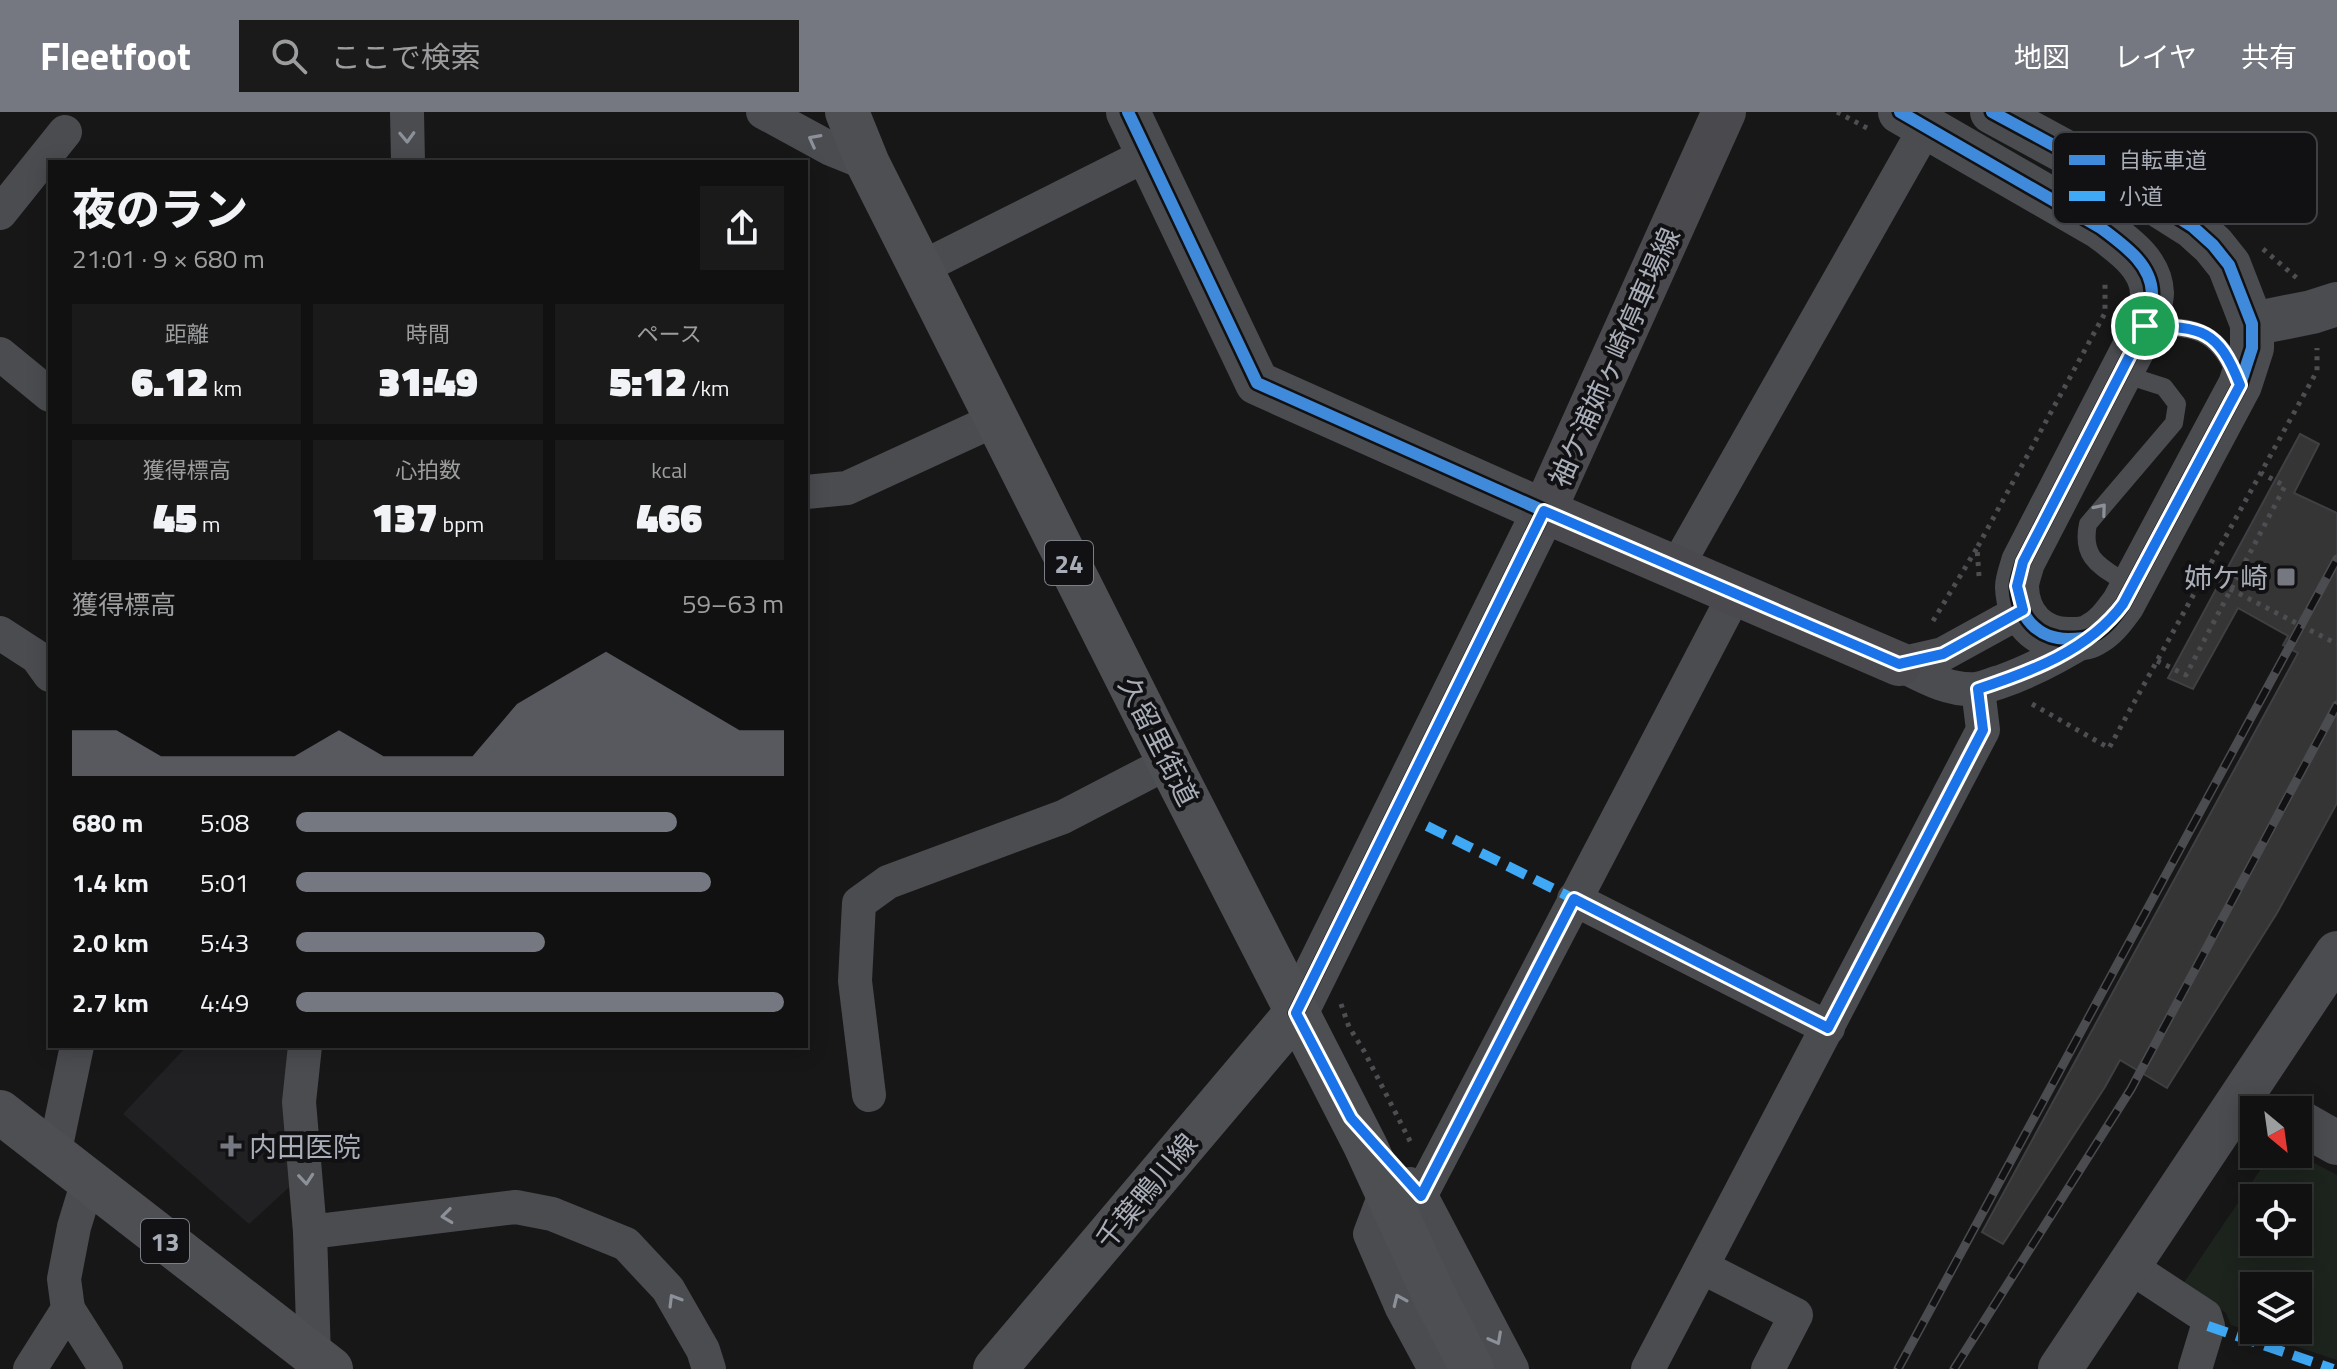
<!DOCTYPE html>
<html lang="ja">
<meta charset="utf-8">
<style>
:root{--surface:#111;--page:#1a1a1a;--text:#f1f3f6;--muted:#9c9d9f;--line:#303131;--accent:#757880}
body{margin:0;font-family:"Titillium Web","Noto Sans JP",sans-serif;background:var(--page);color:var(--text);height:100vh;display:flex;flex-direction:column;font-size:30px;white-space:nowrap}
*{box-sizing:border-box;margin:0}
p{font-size:26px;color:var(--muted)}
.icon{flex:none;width:44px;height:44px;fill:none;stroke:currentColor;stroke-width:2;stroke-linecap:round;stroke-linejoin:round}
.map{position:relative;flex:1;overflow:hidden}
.sheet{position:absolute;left:48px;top:48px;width:760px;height:888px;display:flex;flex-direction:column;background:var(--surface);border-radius:0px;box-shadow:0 4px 20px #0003,0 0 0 2px var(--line)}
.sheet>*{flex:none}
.needle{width:52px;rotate:151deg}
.buttons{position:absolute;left:2240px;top:984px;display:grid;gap:16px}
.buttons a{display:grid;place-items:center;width:72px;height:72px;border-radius:0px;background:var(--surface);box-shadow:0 4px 20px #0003,0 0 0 2px var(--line);font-size:40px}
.pin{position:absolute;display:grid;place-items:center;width:68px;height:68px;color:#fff;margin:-34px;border:4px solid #fff;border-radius:50%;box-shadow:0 2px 8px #0007}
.round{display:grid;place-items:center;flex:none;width:84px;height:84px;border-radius:0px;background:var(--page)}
.summary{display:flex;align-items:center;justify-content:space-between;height:136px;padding:0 24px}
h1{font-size:44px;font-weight:800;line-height:60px}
.metrics{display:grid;grid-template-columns:repeat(3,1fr);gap:12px;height:136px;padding:8px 24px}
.metrics div{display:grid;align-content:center;border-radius:0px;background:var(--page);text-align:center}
.metrics b{font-size:40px;font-weight:800}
.metrics small{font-size:22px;font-weight:400}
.metrics p{font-size:22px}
.chart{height:224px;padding:16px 24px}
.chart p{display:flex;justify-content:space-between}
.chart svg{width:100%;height:144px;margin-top:8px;fill:var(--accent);opacity:.7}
ul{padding:0 24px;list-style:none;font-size:26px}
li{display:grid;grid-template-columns:128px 96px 1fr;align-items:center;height:60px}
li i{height:20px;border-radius:10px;background:var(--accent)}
header{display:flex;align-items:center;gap:48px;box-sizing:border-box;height:112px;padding:0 40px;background:var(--accent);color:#fff}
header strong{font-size:38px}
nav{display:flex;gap:44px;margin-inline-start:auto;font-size:28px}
.search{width:560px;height:72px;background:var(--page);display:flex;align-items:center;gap:20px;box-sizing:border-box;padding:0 28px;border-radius:0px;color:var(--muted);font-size:30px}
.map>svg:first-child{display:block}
.built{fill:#212123}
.green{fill:#1d241e;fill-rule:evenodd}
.building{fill:#353536;stroke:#3f4043;stroke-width:2}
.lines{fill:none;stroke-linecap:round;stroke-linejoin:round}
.path{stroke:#4d4e52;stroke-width:5;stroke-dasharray:4 6;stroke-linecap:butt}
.service{stroke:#4b4c50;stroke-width:18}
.minor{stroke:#4b4c50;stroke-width:34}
.tertiary{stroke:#4b4c50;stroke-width:44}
.secondary{stroke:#4a4a4e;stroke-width:44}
.primary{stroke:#4d4f52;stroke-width:44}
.rail-casing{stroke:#4b4c4f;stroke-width:9}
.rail{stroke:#111113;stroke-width:6;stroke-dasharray:18;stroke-linecap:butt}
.path-bridge{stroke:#4d4e52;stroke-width:5;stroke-dasharray:4 6;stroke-linecap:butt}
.quiet{stroke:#3fa9f5;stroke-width:10;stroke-dasharray:20 10;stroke-linecap:butt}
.cycleway-casing{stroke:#111113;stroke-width:17}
.cycleway{stroke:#408adc;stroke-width:12}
.oneway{stroke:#8c9099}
.route-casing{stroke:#fff;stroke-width:16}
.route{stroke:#1a73e8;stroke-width:10}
.poi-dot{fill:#757880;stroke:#111113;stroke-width:3}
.labels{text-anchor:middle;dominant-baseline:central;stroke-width:8;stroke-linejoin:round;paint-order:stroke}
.shield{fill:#111113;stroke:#7b7e86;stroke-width:2}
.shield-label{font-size:26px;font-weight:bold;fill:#a8adb8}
.street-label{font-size:28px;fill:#a8adb8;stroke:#111113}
.poi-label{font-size:28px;fill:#a8adb8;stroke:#111113;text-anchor:end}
.key{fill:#111113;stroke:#3e4045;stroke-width:2}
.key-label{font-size:22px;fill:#a8adb8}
</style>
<header>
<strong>Fleetfoot</strong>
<div class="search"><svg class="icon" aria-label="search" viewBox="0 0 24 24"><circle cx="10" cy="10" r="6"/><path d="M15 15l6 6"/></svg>ここで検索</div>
<nav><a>地図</a><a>レイヤ</a><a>共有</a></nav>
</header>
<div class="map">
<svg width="2337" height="1257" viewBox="0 0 2337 1257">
<rect width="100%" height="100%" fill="#171717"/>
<!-- built -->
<path class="built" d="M 187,934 L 288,934 L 310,958 L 298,1067 L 249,1112 L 123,1002 Z"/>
<!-- green -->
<path class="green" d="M 2271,1042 L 2297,1042 L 2337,1063 L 2337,1248 L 2231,1213 L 2226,1201 L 2183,1172 ZM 2254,1086 L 2298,1086 L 2298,1130 L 2254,1130 ZM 2254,1174 L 2298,1174 L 2298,1218 L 2254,1218 Z"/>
<!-- building -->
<path class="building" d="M 2300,322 L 2319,332 L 2294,381 L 2337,401 L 2337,691 L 2277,801 L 2167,976 L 2120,948 L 2105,975 L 2003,1132 L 1982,1120 L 2298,541 L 2283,533 L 2288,524 L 2238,496 L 2193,577 L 2168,566 Z"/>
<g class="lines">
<!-- path -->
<g class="path">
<path d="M 1837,0 L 1867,16"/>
<path d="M 2263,137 L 2298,167"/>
<path d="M 1979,464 L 1977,436 L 2105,201 L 2105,167"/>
<path d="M 1933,509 L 1977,436"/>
<path d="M 2157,549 L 2186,563 L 2285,374 L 2261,361"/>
<path d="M 2032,592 L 2109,636 L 2317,259 L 2317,236"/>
<path d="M 1341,892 L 1349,915 L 1364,939 L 1412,1033"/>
</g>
<!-- service -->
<g class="service">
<path d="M 2145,214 C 2193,215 2218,216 2237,266"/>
<path d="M 2120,261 L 2164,275 L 2177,292 L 2174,311 L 2088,412 C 2080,450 2105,456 2132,475"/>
</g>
<!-- minor -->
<g class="minor">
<path d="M 407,0 L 408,50"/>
<path d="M 763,0 L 831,37 L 868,52"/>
<path d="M 0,101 L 65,20"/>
<path d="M 921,156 L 1148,42"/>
<path d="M 0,242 L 50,283"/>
<path d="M 806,380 L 847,376 L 997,307"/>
<path d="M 1676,456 L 1926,15"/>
<path d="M 0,521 L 37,545 L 50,563"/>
<path d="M 1899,552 C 1923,564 1948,579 1976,577 C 1984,576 1992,572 2000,570 C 2032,559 2061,543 2090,525"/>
<path d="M 1899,552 L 1943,542 L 2023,498"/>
<path d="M 1574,787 L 1828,916"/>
<path d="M 305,934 L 299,990 L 310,1120 L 314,1245"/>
<path d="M 869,983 L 855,869 L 859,791 L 888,770 L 1063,705 L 1169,650"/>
<path d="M 54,1043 L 77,934"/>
<path d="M 1410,1072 L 1421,1084 L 1512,1257"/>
<path d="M 1387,1077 L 1370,1122 L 1402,1196 L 1435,1257"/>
<path d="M 1404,1115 L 1736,480"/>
<path d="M 310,1120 L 516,1095 L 552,1102 L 626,1132 L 668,1177 L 703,1238 L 709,1257"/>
<path d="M 2129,1154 L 2205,1204 L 2208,1214 L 2195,1257"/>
<path d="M 1702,1155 L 1796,1203 L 1768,1257"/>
<path d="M 68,1197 L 106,1257"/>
<path d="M 30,1257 L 68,1197 L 64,1167 L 74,1115 L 88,1069"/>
<path d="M 1648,1257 L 1983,618 L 1978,577"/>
</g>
<!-- tertiary -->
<g class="tertiary">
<path d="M 1128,0 L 1257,271 L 1544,399 L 1296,901"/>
<path d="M 1900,0 L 2101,116 C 2123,133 2151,151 2152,181 C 2152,191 2147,204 2145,214 L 2023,450 C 2021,458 2017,467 2017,475 C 2018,505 2038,527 2068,527 C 2076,527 2086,527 2092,523 C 2106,516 2114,504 2123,492 L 2240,273 L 2252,236 L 2252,212 L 2229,153 L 2213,133 L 2193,115 L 2125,72 L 1992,0"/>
<path d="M 2252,212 L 2312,200 L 2337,192"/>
<path d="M 2298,1009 L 2337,1031"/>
<path d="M 2060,1257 L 2337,841"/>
</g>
<!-- secondary -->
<path class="secondary" d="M 1724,0 L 1544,399 L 1899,552"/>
<!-- primary -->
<g class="primary">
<path d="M 847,0 L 868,52 L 1169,650 L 1365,1033 L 1434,1183 L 1472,1257"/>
<path d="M 0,1000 L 331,1257"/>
<path d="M 995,1257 L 1296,901"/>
</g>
<!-- rail casing -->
<g class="rail-casing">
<g id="rail">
<path d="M 1898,1257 L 2337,447"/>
<path d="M 1954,1257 L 2131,977 L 2337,593"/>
</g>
</g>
<!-- rail -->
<use href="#rail" class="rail"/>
<!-- path-bridge -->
<path class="path-bridge" d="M 2230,477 L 2337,532"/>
<!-- quiet -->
<g class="quiet">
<path d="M 1427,714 L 1574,787"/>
<path d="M 2208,1214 L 2333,1257"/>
</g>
<!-- cycleway casing -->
<g class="cycleway-casing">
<g id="cycleway">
<path d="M 1128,0 L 1257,271 L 1544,399 L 1296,901"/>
<path d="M 1900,0 L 2101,116 C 2123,133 2151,151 2152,181 C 2152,191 2147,204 2145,214 L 2023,450 C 2021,458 2017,467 2017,475 C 2018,505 2038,527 2068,527 C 2076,527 2086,527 2092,523 C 2106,516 2114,504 2123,492 L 2240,273 L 2252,236 L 2252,212 L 2229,153 L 2213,133 L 2193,115 L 2125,72 L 1992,0"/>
</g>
</g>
<!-- cycleway -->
<use href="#cycleway" class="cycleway"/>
</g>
<!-- one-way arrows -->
<defs><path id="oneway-chevron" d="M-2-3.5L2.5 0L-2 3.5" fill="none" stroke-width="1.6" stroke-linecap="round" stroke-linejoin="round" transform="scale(2)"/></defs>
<g class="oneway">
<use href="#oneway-chevron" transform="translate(407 25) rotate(88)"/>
<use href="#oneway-chevron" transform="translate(814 28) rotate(-152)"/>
<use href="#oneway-chevron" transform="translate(2101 397) rotate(-50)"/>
<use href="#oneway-chevron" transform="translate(306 1067) rotate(85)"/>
<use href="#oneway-chevron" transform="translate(447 1104) rotate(173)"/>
<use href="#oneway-chevron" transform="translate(674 1188) rotate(-121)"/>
<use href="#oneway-chevron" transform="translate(1399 1188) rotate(-114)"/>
<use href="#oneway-chevron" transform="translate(1496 1227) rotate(62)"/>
</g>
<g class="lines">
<!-- route casing -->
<g class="route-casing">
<path id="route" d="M 2145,214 C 2202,215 2218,217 2240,273 L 2123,492 C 2089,538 2030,560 1978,577 L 1983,618 L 1828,916 L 1574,787 L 1421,1084 L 1351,1006 L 1296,901 L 1544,399 L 1899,552 L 1943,542 L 2023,498 L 2017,474 L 2023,450 Z"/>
</g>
<!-- route -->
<use href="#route" class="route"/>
</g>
<!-- markers -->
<g class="poi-dot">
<rect x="2276" y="455" width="20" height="20" rx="4"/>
<path d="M227 1022h8v8h8v8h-8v8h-8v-8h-8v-8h8z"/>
</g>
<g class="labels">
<!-- shield labels -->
<g class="shield">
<rect x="1045" y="429" width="48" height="44" rx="6"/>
<rect x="141" y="1107" width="48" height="44" rx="6"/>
</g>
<g class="shield-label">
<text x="1069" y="451">24</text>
<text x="165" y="1129">13</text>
</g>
<!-- street labels -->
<g class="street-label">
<text transform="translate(1614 245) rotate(-66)">袖ケ浦姉ヶ崎停車場線</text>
<text transform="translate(1159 629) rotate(63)">久留里街道</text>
<text transform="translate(1146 1079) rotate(-50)">千葉鴨川線</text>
</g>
<!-- poi labels -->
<g class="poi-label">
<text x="2268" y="465">姉ケ崎</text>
<text x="249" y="1034" text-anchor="start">内田医院</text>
</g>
</g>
<!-- legend -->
<rect x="2053" y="20" width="264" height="92" rx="12" class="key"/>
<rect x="2069" y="43" width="36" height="10" fill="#408adc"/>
<rect x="2069" y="79" width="36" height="10" fill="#3fa9f5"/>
<g class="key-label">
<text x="2119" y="56">自転車道</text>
<text x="2119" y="92">小道</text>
</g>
</svg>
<div class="buttons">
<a><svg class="needle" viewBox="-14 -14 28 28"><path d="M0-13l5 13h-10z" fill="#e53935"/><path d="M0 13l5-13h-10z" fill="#9c9d9f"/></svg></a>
<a><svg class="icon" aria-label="locate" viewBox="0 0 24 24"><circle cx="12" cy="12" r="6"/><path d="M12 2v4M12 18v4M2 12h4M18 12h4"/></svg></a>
<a><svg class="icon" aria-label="layers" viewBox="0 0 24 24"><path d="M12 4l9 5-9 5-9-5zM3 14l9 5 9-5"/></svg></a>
</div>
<div class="pin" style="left:2145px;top:214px;background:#1e9e55"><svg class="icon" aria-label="arrive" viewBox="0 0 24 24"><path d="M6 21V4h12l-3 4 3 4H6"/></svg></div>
<section class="sheet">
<div class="summary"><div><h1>夜のラン</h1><p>21:01 · 9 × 680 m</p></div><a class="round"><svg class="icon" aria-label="share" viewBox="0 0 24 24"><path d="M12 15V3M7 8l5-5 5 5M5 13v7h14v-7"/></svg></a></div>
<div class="metrics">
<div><p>距離</p><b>6.12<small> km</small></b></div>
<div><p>時間</p><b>31:49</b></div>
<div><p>ペース</p><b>5:12<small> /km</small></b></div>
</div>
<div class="metrics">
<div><p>獲得標高</p><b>45<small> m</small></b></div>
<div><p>心拍数</p><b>137<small> bpm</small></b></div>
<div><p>kcal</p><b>466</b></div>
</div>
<div class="chart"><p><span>獲得標高</span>59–63 m</p>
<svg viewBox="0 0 160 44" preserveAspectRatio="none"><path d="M0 44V30L10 30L20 38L30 38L40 38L50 38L60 30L70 38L80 38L90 38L100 22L110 14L120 6L130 14L140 22L150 30L160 30V44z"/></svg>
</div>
<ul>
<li><b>680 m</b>5:08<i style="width:78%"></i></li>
<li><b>1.4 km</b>5:01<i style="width:85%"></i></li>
<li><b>2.0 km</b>5:43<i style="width:51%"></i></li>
<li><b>2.7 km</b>4:49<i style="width:100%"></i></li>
</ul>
</section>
</div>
